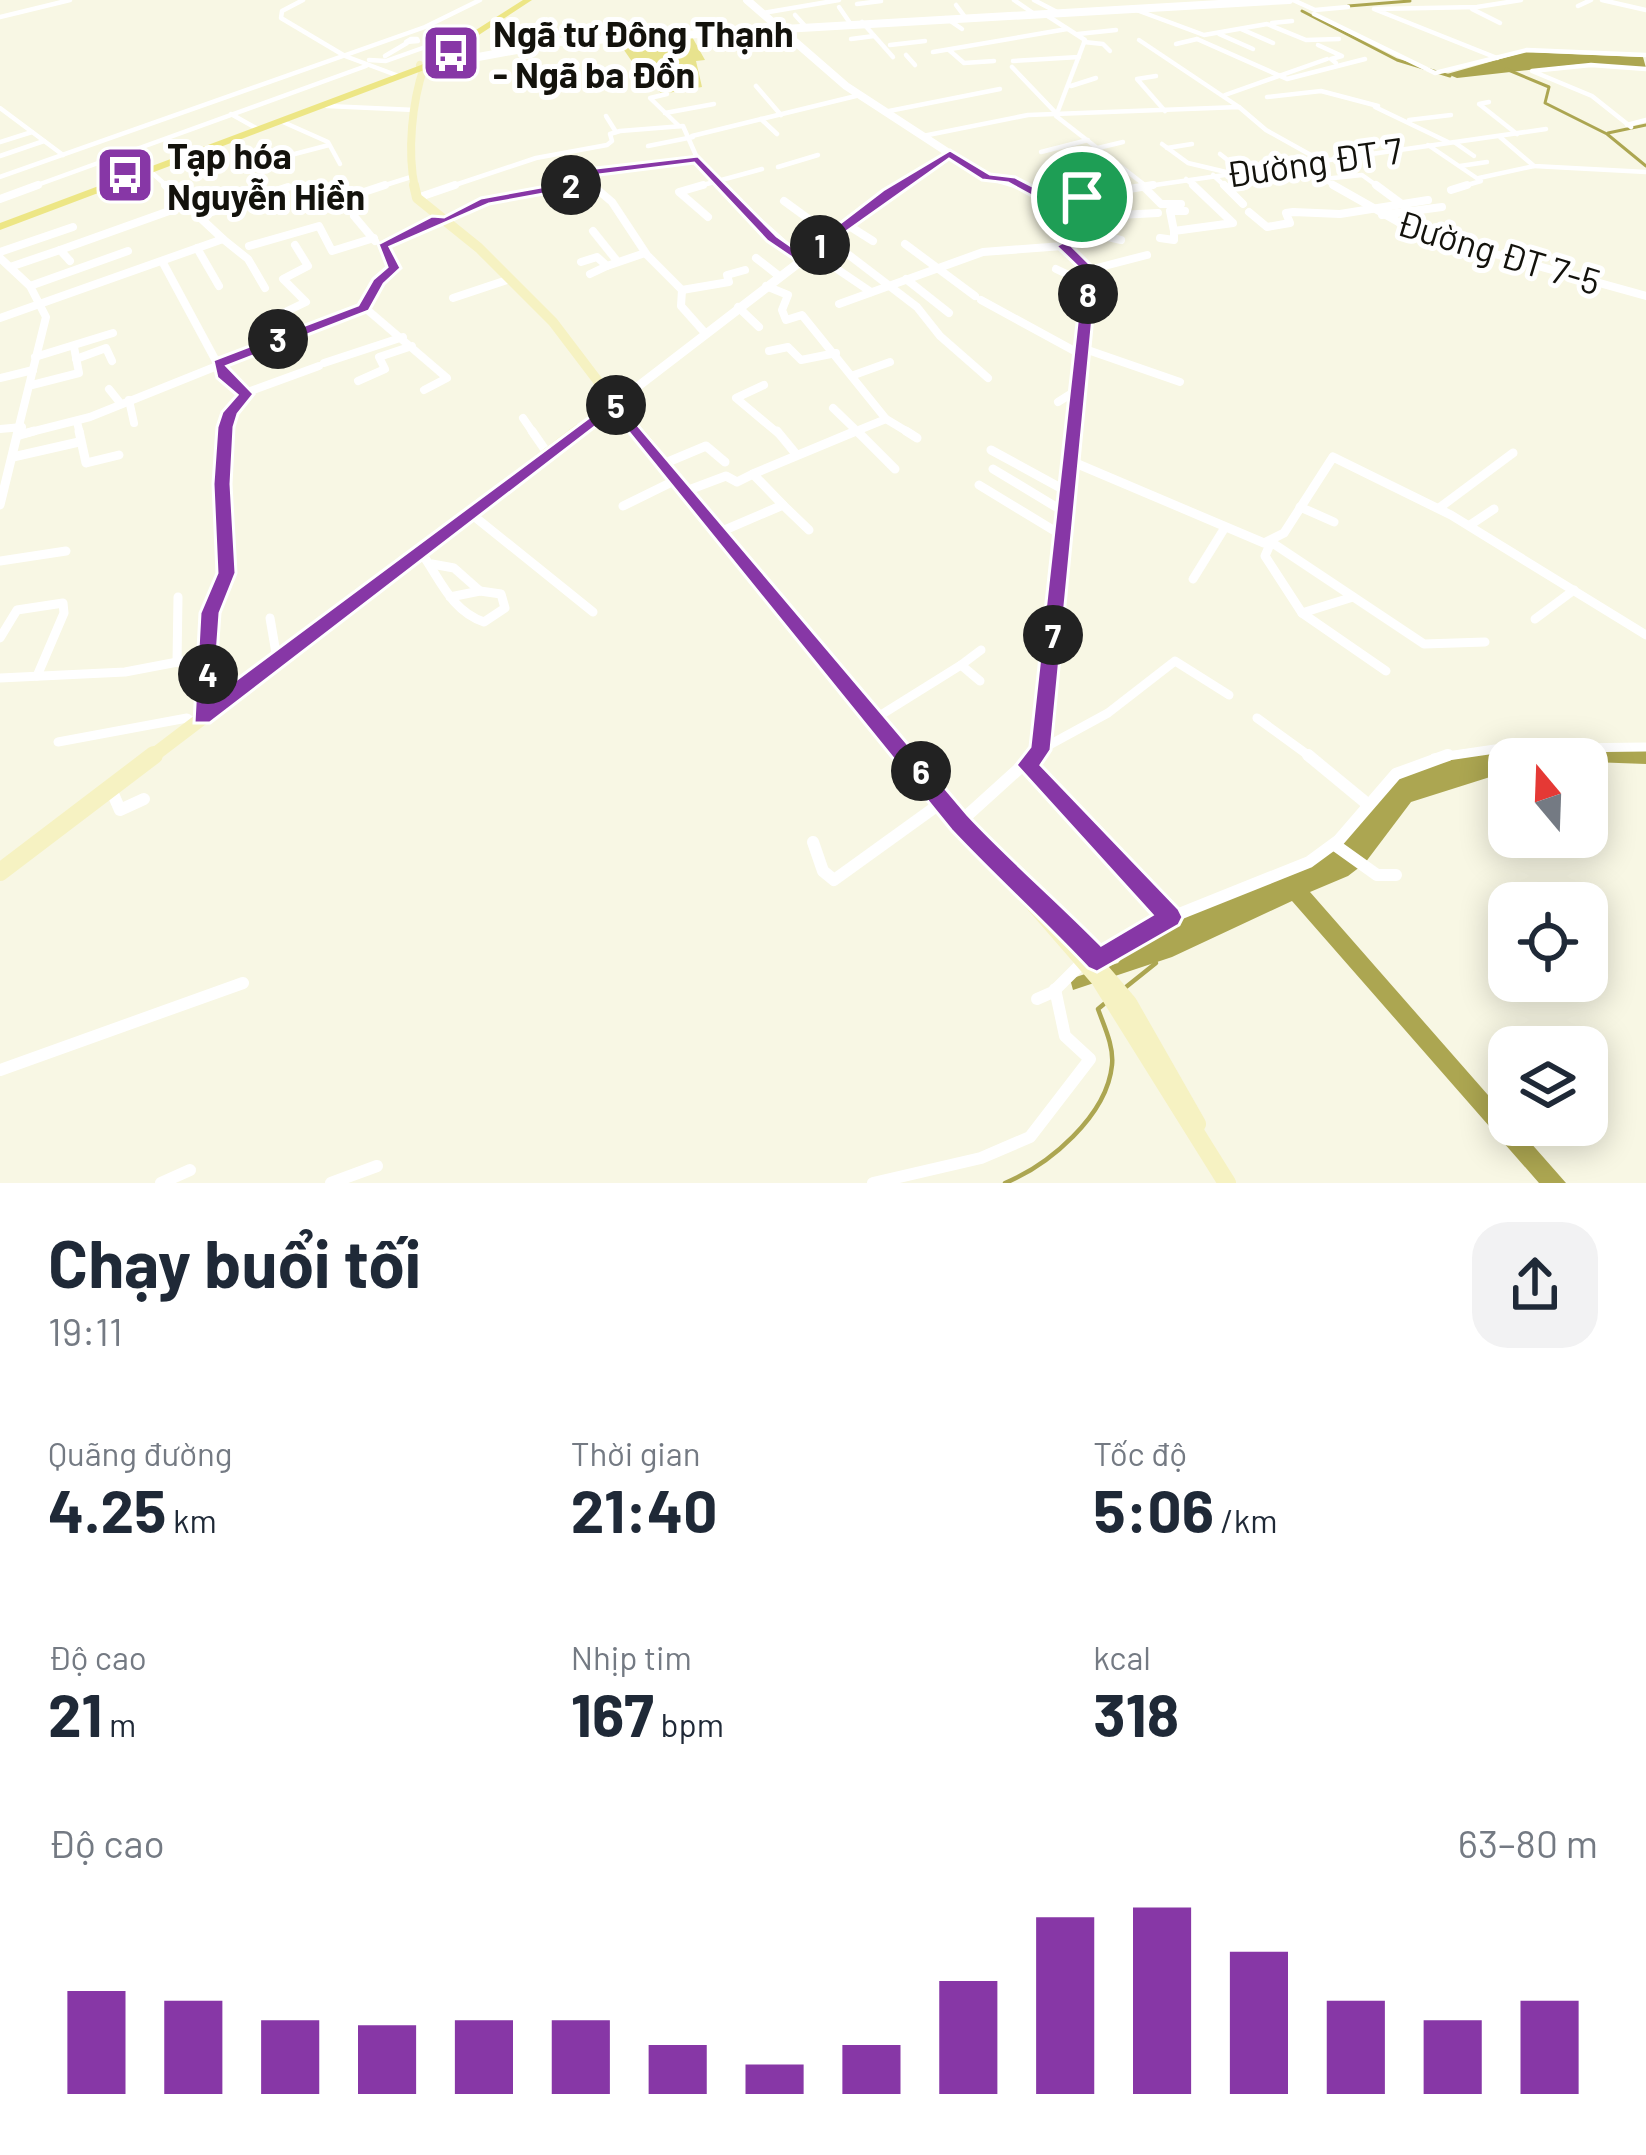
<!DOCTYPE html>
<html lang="vi">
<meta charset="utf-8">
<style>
:root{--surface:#fff;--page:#f2f2f3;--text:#1f2937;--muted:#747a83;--accent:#8737a6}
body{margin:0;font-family:Barlow,sans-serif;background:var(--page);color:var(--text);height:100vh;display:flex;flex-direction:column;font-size:45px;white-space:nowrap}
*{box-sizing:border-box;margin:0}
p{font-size:39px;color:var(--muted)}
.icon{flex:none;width:66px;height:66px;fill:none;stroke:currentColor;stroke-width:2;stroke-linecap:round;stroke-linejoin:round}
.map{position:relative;height:1183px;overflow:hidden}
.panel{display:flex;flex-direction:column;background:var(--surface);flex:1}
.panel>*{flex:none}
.needle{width:78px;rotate:341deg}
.fabs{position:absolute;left:1488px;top:738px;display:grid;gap:24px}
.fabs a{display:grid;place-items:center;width:120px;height:120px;border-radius:24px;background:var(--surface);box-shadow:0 6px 30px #0003;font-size:60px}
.pin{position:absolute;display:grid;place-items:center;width:102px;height:102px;color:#fff;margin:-51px;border:6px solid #fff;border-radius:50%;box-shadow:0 3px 12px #0007}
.km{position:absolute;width:60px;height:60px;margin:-30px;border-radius:50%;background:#222;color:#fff;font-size:33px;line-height:60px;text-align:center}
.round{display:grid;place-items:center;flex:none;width:126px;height:126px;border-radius:36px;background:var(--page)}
.head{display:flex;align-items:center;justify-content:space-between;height:204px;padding:0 48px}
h1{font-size:66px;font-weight:700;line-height:90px}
.figures{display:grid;grid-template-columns:repeat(3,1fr);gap:18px;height:204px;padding:12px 48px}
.figures div{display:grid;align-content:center}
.figures b{font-size:60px;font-weight:700}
.figures small{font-size:33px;font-weight:400}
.figures p{font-size:33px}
.chart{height:336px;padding:24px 48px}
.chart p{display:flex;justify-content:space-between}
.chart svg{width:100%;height:216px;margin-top:12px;stroke:var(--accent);stroke-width:6}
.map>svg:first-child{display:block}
.green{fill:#e8e38e}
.water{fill:#aca651}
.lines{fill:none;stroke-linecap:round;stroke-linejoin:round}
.stream-far1{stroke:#aca651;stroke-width:3}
.stream{stroke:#aca651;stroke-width:4.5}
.minor-far3{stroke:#fff;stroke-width:4.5}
.minor-far2{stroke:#fff;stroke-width:8}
.minor-far1{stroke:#fff;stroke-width:9}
.minor{stroke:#fff;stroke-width:12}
.tertiary-far1{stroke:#fff;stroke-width:8}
.tertiary{stroke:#fff;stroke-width:9}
.secondary-far3{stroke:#f6f2c2;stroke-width:8}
.secondary-far2{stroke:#f6f2c2;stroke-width:10}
.secondary-far1{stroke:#f6f2c2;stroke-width:14}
.secondary{stroke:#f6f2c2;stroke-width:18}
.primary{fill:#ede685;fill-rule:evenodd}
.route{fill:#8737a6;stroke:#fff;stroke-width:3;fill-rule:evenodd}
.labels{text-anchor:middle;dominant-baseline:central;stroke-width:10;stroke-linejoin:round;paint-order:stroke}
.far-poi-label{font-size:36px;font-weight:bold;fill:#13120c;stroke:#fff;text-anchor:start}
.far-street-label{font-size:36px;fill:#13120c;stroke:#fff}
</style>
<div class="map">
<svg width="1646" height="1183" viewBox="0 0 1646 1183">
<rect width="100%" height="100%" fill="#f8f7e4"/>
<!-- green -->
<path class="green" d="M 691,35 L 705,60 L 696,61 L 702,87 L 662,94 L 640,73 L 617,40 Z"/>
<!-- water -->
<g class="water">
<path d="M 1525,52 L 1643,57 L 1646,68 L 1583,64 L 1457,78 L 1447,74 Z"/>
<path d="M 1646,743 L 1646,764 L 1509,759 L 1509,771 L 1411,802 L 1365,863 L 1348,876 L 1310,892 L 1509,1119 L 1509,1125 L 1515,1125 L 1566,1183 L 1539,1183 L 1292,901 L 1172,957 L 1073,990 L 1070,979 L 1118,963 L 1140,936 L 1324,857 L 1378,788 L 1451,756 Z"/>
</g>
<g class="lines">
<!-- stream-far1 -->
<g class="stream-far1">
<path d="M 1348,6 L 1410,1"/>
<path d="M 1302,11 L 1397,60 L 1450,76"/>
<path d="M 1506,69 L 1549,87 L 1545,103 L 1607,134 L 1646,166"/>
<path d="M 1608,133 L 1646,125"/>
</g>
<!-- stream -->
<g class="stream">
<path d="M 1126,987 L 1156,963"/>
<path d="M 1005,1183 C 1049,1165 1107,1116 1112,1065 C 1114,1046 1104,1026 1098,1009 L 1104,1004"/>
</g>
<!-- minor-far3 -->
<g class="minor-far3">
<path d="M 303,0 L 282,11 L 281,18 L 345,56 L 396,75"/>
<path d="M 1014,0 L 1033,13"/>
<path d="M 1034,0 L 1057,12"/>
<path d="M 1293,0 L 1315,10 L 1348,7"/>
<path d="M 1602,0 L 1646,10"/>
<path d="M 857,4 L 881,1"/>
<path d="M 956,5 L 965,17"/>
<path d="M 1578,6 L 1591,0"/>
<path d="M 839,7 L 850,23"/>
<path d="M 1131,8 L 1204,35 L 1267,24 L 1306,40 L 1339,39"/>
<path d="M 1472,9 L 1500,23"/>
<path d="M 763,13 L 839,0"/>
<path d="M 1043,13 L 1085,40 L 1056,116 L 1146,186"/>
<path d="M 1314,14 L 1435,73 L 1527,50 L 1646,55"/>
<path d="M 795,15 L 805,26"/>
<path d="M 0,17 L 70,0"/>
<path d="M 946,18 L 962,29"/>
<path d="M 862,22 L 893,57"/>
<path d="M 1272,23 L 1292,21"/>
<path d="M 1241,29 L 1273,43"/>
<path d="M 1078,34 L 1116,30"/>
<path d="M 1219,34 L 1253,49"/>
<path d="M 411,39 L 417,39 L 418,41 L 406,42 Z"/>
<path d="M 851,39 L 874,36"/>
<path d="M 1197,39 L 1287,79 L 1365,59"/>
<path d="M 1139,40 L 1239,107"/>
<path d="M 1084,42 L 1103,44 L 1110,51"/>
<path d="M 1176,44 L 1197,39"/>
<path d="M 890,45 L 925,41"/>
<path d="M 1318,45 L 1342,56 L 1331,59 L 1336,63"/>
<path d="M 949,50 L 964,63 L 994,61"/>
<path d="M 933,52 L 1067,29"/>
<path d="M 906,55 L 915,65"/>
<path d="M 385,56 L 407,43"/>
<path d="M 1497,58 L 1374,9 L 1477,7 L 1521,0"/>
<path d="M 369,60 L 386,61 L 431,45"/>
<path d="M 1013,61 L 1079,57"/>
<path d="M 1012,67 L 1055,112"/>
<path d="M 1156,76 L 1137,79 L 1165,111"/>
<path d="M 756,86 L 781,115"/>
<path d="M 1071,86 L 1096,78"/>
<path d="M 667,94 L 650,98 L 679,126"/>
<path d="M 1225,95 L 1327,59"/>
<path d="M 1267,97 L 1321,91 L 1378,106"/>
<path d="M 1489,102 L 1479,104 L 1517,134"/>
<path d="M 327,106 L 415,110"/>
<path d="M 1375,107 L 1448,142"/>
<path d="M 0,108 L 63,155"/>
<path d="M 884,112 L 1000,89"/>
<path d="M 665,113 L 714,104"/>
<path d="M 231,114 L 256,128"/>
<path d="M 606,116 L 616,132"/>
<path d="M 761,119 L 777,134"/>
<path d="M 1409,120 L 1451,115"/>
<path d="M 283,122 L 328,142 L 340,164"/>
<path d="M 1627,125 L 1646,120"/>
<path d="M 1631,127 L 1592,96 L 1532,71 L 1591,65 L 1646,69"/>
<path d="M 692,136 L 860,95"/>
<path d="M 923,136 L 1028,115 L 1239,107 L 1266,130 L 1318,159"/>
<path d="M 1500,137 L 1534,166 L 1646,172"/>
<path d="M 0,142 L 32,132"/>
<path d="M 1454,142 L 1474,156"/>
<path d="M 1162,144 L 1188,163 L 1226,172"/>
<path d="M 1428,145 L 1481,181 L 1457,188"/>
<path d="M 648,146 L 693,137"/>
<path d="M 1098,148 L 1123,142"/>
<path d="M 1167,148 L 1192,144"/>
<path d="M 1041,152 L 1088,140"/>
<path d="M 1220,154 L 1239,169"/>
<path d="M 0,156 L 44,141"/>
<path d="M 264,162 L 329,145"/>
<path d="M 1052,162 L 1106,154"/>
<path d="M 1292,162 L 1339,188"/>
<path d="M 1460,166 L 1487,162"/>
<path d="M 778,167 L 818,155"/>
<path d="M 150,171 L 169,188"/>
<path d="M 1213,175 L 1227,188"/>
<path d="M 0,177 L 425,27 L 480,0"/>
<path d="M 1479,178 L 1534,166"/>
<path d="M 1072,179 L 1085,188"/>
<path d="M 1186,179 L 1196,188"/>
<path d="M 1324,179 L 1362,175 L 1380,188"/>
<path d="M 583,181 L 597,188"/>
<path d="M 29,188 L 366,66"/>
<path d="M 376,188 L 411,177"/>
<path d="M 446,188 L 536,158 L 607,145 L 612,141 L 610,134 L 620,131 L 683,126 L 698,160 L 721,188"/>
<path d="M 558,188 L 595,171 L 697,159"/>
<path d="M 692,188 L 762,169"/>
<path d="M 1134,188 L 1546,129"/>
</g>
<!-- minor-far2 -->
<g class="minor-far2">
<path d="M 592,185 L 612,202 L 647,255 L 682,290 L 681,306 L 705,333"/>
<path d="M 703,185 L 679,192 L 708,217"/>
<path d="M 718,185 L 801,259"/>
<path d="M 1081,185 L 1094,195"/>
<path d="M 1224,185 L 1243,204"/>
<path d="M 1333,185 L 1416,232 L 1646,296"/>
<path d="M 1376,185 L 1403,205"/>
<path d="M 1143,186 L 1161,204 L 1181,204"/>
<path d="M 1451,190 L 1467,185"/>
<path d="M 358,194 L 385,185"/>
<path d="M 1082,197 L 1153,185"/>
<path d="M 417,198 L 455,185"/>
<path d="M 0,199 L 38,185"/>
<path d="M 784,201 L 832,236"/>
<path d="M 1249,212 L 1267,227 L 1290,223 L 1286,213 L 1293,212 L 1340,214 L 1428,200"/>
<path d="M 1382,215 L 1442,207"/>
<path d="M 200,216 L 288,187"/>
<path d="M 354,216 L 375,241"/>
<path d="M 1099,216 L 1158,213"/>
<path d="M 443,222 L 485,201 L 569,185"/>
<path d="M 846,224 L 873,241"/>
<path d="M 593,231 L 617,261"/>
<path d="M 1174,231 L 1170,211 L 1185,211"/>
<path d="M 1095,234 L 1121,240"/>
<path d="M 1160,238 L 1174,240 L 1174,231 L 1233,223 L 1193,185"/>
<path d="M 223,239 L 248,259 L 265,288"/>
<path d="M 828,239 L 917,307 L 940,336 L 988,378"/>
<path d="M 905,244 L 975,296"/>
<path d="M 295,245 L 308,266 L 283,279 L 306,302 L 283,313 L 296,332"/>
<path d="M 249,246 L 319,226 L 332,251 L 374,238"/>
<path d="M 197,248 L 219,286"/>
<path d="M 0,252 L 73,227"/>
<path d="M 0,258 L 30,286 L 46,317 L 17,434"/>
<path d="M 756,258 L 779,276"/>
<path d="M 70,261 L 60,250 L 186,205"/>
<path d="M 162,261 L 223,374 L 246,394 L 230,412 L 225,434"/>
<path d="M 581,262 L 597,257 L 607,266 L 645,253"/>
<path d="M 10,267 L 60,250"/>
<path d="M 837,269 L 871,292"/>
<path d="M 1056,269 L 1088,284"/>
<path d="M 1089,270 L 1147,255"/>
<path d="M 590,274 L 607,266"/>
<path d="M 906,279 L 949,313"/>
<path d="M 30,286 L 128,251"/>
<path d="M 766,286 L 788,295 L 782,310 L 786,320 L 802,315 L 886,419 L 849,434"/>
<path d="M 682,290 L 729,282 L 727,275 L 745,270"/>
<path d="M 453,298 L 510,279"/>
<path d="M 981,300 L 1080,354"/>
<path d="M 839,304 L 983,252 L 1063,246"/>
<path d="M 738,307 L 759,327"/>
<path d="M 0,318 L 223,239 L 165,185"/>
<path d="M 1082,348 L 1180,382"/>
<path d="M 769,351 L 788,347 L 801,360 L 836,353"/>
<path d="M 35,357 L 113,333"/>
<path d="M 76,359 L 106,348 L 112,361"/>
<path d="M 324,363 L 403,337"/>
<path d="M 854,375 L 890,362"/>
<path d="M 0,378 L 33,370"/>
<path d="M 358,381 L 385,369 L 379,357 L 412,346"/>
<path d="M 32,385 L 79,373 L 74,347"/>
<path d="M 764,385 L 736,398 L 779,434"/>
<path d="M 109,389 L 121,404"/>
<path d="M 424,390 L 447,378 L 364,307 L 378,282 L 394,268 L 383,247 L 386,243 L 437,218"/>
<path d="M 245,393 L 319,366"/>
<path d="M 129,400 L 134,423"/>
<path d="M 1058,402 L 1077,390"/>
<path d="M 833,408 L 860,434"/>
<path d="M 523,418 L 534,434"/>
<path d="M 886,419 L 911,434"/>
<path d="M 77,422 L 80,434"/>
<path d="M 0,429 L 22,427"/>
<path d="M 23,434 L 90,417 L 364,307"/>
<path d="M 1072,434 L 1089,270 L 1063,246 L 1100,231 L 1103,220 L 1082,197"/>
</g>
<!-- minor-far1 -->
<g class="minor-far1">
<path d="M 79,431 L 86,463 L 119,455"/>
<path d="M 532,431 L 548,454"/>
<path d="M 777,431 L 796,454"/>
<path d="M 857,431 L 895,469"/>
<path d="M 906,431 L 917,438"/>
<path d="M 20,435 L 34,431"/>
<path d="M 991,450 L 1068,492"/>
<path d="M 13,457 L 79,442"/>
<path d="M 1073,462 L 1264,543 L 1284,533 L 1333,457 L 1451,515 L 1646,635"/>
<path d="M 663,464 L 706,446 L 725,462"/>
<path d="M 993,469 L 1066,513"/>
<path d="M 753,474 L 856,431"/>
<path d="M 979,485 L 1063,536"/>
<path d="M 686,491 L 726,476 L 737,482 L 753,474 L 783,505"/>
<path d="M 0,505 L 18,431"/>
<path d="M 623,506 L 676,480"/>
<path d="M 1300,507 L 1334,522"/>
<path d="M 1439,508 L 1513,453"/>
<path d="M 470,513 L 593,612"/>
<path d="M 1470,525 L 1494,509"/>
<path d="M 720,532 L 783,505 L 809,530"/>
<path d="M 420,551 C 440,578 450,610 484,622 L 505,608 L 501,594 L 480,591 L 450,597"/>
<path d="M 0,561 L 66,551"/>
<path d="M 432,564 L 454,568 L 480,591"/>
<path d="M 1193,579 L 1224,529"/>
<path d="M 1302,613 L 1353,597"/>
<path d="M 270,618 L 277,659"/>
<path d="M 1535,619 L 1574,590"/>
<path d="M 0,638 L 17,610 L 63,603 L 64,613 L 37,676"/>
<path d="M 177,662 L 178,597"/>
<path d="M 961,665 L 981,650"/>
<path d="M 1386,671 L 1302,613 L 1265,556 L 1271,542 L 1424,644 L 1485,642"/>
<path d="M 0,678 L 125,672 L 209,656"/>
<path d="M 202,717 L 210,613 L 226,573 L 225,431"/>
<path d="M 876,718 L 961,665 L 980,681"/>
<path d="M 1257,718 L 1312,758"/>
<path d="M 58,742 L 187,718 L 194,723"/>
<path d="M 1040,750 L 1108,713 L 1175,661 L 1229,695"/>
<path d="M 1031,758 L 1040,750 L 1073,431"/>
<path d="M 1434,758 L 1495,749 L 1646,747"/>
</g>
<!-- minor -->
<g class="minor">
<path d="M 1308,755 L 1365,802"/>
<path d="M 1027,765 L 1171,917"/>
<path d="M 110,787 L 120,810 L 144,799"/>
<path d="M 960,822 L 1034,755"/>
<path d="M 813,842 L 823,871 L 834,880 L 945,800"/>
<path d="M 1335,845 L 1377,875 L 1396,875"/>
<path d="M 1097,959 L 1169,918 L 1309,862 L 1339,840 L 1396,774 L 1448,755"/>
<path d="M 1037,999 L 1053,992 L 1084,961"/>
<path d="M 0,1070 L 243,983"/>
<path d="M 161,1183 L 190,1170"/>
<path d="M 331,1183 L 377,1166"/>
<path d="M 873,1183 L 981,1158 L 1030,1137 L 1090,1059 L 1065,1036 L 1055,989"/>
</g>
<!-- tertiary-far1 -->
<g class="tertiary-far1">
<path d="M 747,0 L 846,86 L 981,174 L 1028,188"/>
<path d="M 424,67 L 560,42 L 1289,0"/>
<path d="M 895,188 L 950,154"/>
</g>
<!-- tertiary -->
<g class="tertiary">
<path d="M 1022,185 L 1049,199 L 1082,197"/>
<path d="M 615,404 L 900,185"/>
</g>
<!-- secondary-far3 -->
<path class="secondary-far3" d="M 415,188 C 407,152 412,102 424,67 L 420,65"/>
<!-- secondary-far2 -->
<g class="secondary-far2">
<path d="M 414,185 L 417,198 L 479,248 L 553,322 L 638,434"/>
<path d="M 575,434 L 615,404"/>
</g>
<!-- secondary-far1 -->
<g class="secondary-far1">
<path d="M 636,431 L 907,758"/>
<path d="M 150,758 L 579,431"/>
</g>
<!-- secondary -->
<g class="secondary">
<path d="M 905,755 L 1099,978 L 1227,1183"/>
<path d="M 0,872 L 154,755"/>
<path d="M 1038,898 L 1128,1003 L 1197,1124"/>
</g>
<!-- primary -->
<path class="primary" d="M 523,0 L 532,0 L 427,69 L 0,230 L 0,223 L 421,65 Z"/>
</g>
<!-- route -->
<path class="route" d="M 950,150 L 990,174 L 1015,177 L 1048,194 L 1087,194 L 1109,224 L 1100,237 L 1073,247 L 1096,270 L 1095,296 L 1051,750 L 1041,765 L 1179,909 L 1183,917 L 1179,925 L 1097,972 L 1088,968 C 1043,920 996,878 951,830 L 613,413 L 210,723 L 194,723 L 200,613 L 217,573 L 213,484 L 217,427 L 222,412 L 237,395 L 217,378 L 213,360 L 358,305 L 373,279 L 387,267 L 378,244 L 432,216 L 444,217 L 481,198 L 563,183 L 596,168 L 698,156 L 777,236 L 801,253 L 883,190 ZM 949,159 L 982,180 L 1008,183 L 1041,201 L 1078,201 L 1096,224 L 1056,246 L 1082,271 L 1080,296 L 1030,747 L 1016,765 L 1152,915 L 1101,945 C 1057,900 1011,861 968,815 L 615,398 L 214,696 L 220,613 L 236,573 L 231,484 L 234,427 L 238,414 L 254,394 L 227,366 L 369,311 L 384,284 L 401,268 L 390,247 L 489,204 L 571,189 L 599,175 L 694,163 L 767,241 L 801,264 Z"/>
<!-- icons -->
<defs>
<g id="bus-square" transform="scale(3)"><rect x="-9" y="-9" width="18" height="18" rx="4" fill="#8737a6" stroke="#fff"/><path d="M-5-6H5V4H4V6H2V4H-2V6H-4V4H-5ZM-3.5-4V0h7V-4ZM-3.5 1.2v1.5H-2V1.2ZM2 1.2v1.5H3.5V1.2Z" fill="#fff"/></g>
</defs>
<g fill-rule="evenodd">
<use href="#bus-square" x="451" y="53"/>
<use href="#bus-square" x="125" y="175"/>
</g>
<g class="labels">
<!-- far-poi labels -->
<g class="far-poi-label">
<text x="493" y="32">Ngã tư Đông Thạnh<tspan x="493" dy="41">- Ngã ba Đồn</tspan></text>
<text x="167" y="154">Tạp hóa<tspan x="167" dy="41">Nguyễn Hiền</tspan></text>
</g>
<!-- far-street labels -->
<g class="far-street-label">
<text transform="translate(1314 161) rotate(-8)">Đường ĐT 7</text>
<text transform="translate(1499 251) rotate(17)">Đường ĐT 7-5</text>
</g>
</g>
</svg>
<div class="fabs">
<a><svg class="needle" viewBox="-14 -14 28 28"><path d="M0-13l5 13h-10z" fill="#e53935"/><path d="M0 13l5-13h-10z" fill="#747a83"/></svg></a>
<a><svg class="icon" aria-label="locate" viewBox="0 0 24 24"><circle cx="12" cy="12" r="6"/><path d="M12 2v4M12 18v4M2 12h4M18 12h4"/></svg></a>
<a><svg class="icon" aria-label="layers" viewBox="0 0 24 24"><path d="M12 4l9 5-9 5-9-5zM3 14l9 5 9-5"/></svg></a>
</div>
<div class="pin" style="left:1082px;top:197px;background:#1e9e55"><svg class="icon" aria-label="arrive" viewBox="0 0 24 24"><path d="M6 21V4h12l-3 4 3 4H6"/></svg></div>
<b class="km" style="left:820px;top:245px">1</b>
<b class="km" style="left:571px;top:185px">2</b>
<b class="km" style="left:278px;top:339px">3</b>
<b class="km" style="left:208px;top:674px">4</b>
<b class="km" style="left:616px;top:405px">5</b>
<b class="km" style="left:921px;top:771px">6</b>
<b class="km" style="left:1053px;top:635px">7</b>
<b class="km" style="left:1088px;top:294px">8</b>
</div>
<section class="panel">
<div class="head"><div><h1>Chạy buổi tối</h1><p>19:11</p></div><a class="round"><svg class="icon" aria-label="share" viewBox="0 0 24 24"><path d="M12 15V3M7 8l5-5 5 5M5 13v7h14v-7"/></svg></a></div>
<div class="figures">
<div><p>Quãng đường</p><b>4.25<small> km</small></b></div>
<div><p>Thời gian</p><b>21:40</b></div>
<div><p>Tốc độ</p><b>5:06<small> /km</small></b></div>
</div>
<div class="figures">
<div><p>Độ cao</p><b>21<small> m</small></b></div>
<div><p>Nhịp tim</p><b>167<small> bpm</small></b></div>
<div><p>kcal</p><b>318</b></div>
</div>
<div class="chart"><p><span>Độ cao</span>63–80 m</p>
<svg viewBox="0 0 160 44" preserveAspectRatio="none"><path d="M5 44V23M15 44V25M25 44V29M35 44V30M45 44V29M55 44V29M65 44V34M75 44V38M85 44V34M95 44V21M105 44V8M115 44V6M125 44V15M135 44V25M145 44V29M155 44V25"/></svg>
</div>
</section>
